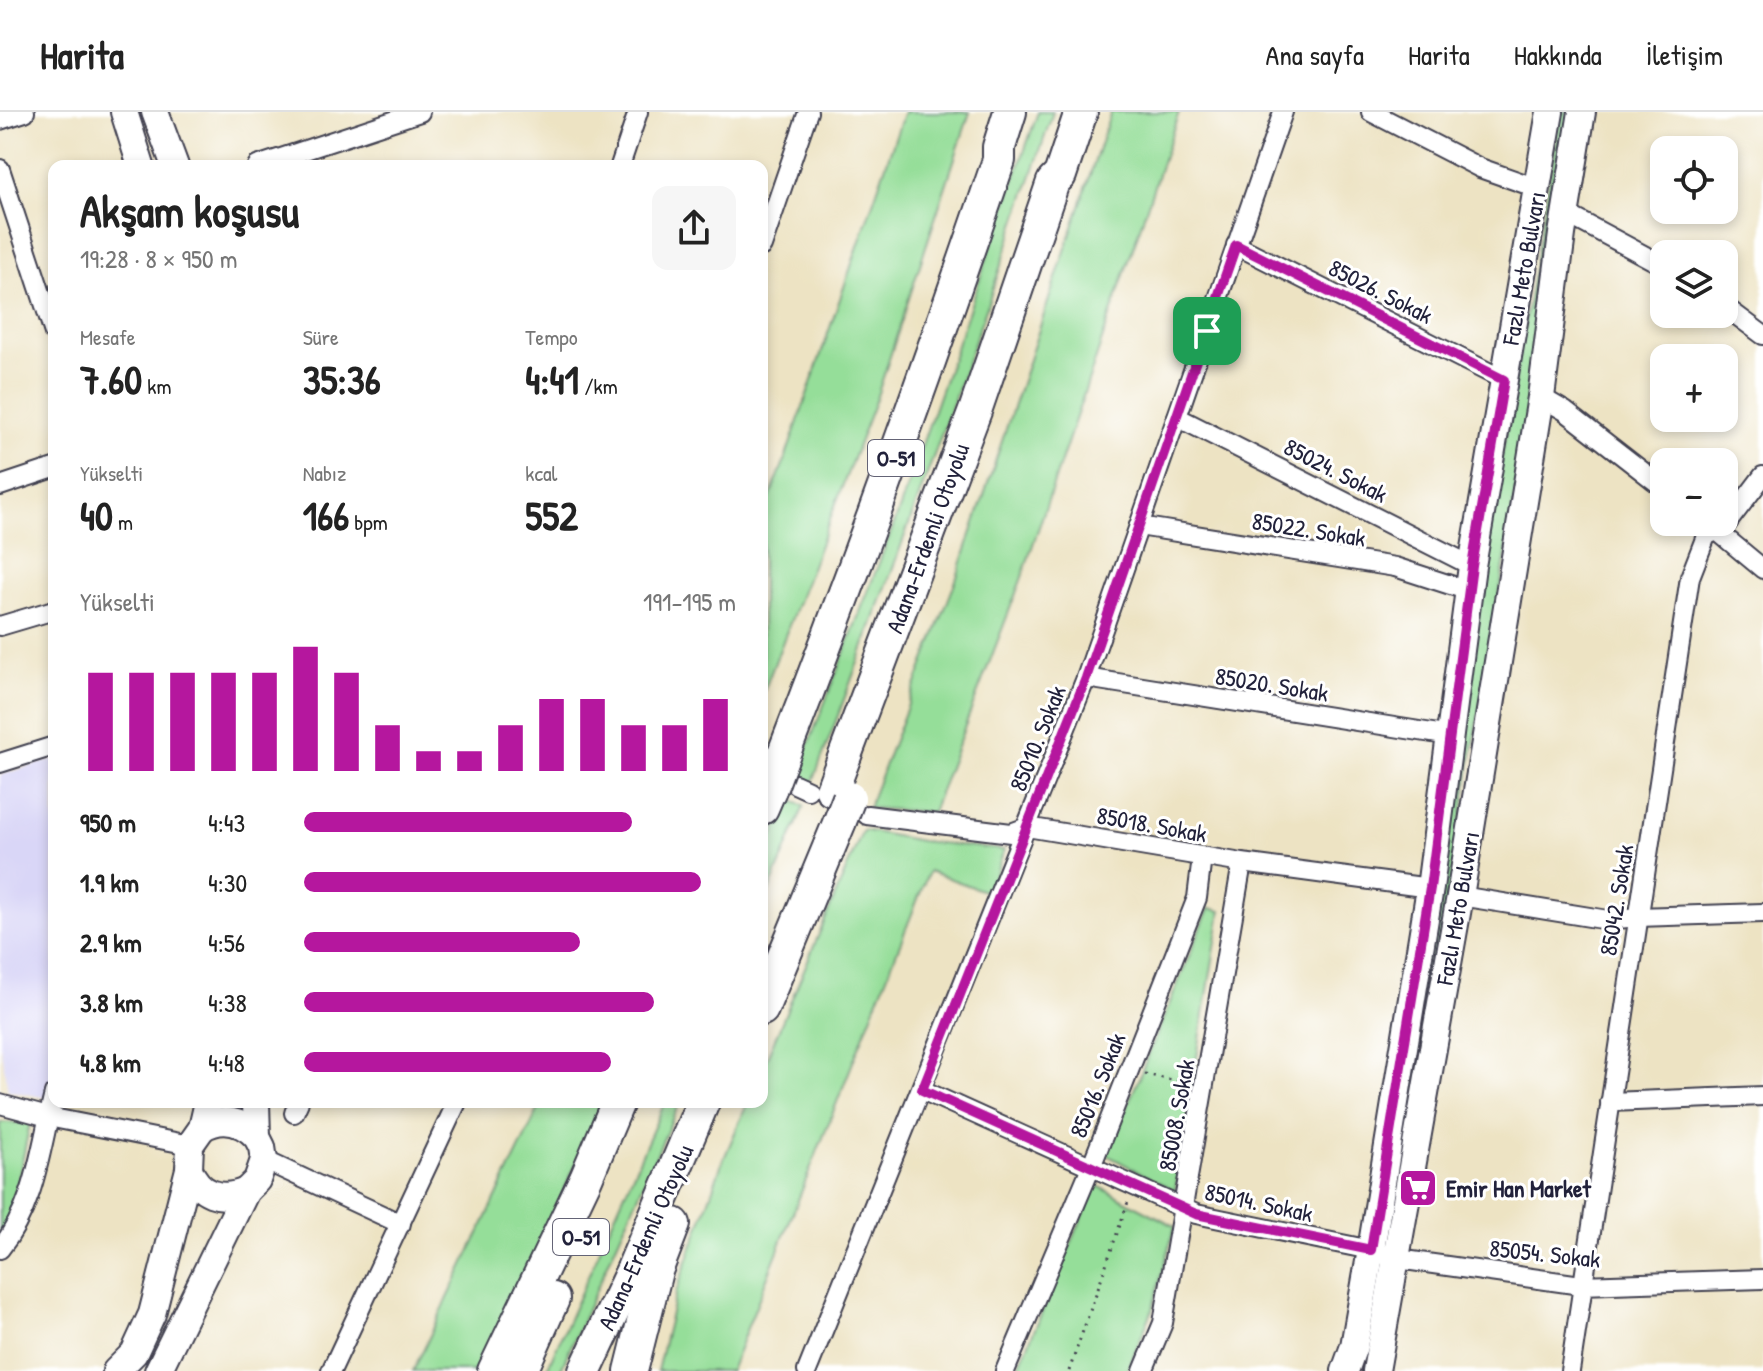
<!DOCTYPE html>
<html lang="tr">
<meta charset="utf-8">
<style>
:root{--surface:#fff;--page:#f6f6f6;--text:#222;--muted:#767676;--line:#e0e0e0;--accent:#b5179e}
body{margin:0;font-family:"Patrick Hand",sans-serif;background:var(--page);color:var(--text);height:100vh;display:flex;flex-direction:column;font-size:30px;white-space:nowrap}
*{box-sizing:border-box;margin:0}
p{font-size:26px;color:var(--muted)}
.icon{flex:none;width:44px;height:44px;fill:none;stroke:currentColor;stroke-width:2;stroke-linecap:round;stroke-linejoin:round}
.map{position:relative;flex:1;overflow:hidden}
.drawer{position:absolute;left:48px;top:48px;width:720px;height:948px;display:flex;flex-direction:column;background:var(--surface);border-radius:16px;box-shadow:0 4px 12px #0003}
.drawer>*{flex:none}
.tools{position:absolute;left:1650px;top:24px;display:grid;gap:16px}
.tools a{display:grid;place-items:center;width:88px;height:88px;border-radius:16px;background:var(--surface);box-shadow:0 4px 12px #0003;font-size:40px}
.pin{position:absolute;display:grid;place-items:center;width:68px;height:68px;color:#fff;margin:-34px;border-radius:16px;box-shadow:0 4px 12px #0006}
.round{display:grid;place-items:center;flex:none;width:84px;height:84px;border-radius:16px;background:var(--page)}
.head{display:flex;align-items:center;justify-content:space-between;height:136px;padding:0 32px}
h1{font-size:44px;font-weight:800;line-height:60px}
.figures{display:grid;grid-template-columns:repeat(3,1fr);gap:12px;height:136px;padding:8px 32px}
.figures div{display:grid;align-content:center}
.figures b{font-size:40px;font-weight:800}
.figures small{font-size:22px;font-weight:400}
.figures p{font-size:22px}
.chart{height:224px;padding:16px 32px}
.chart p{display:flex;justify-content:space-between}
.chart svg{width:100%;height:144px;margin-top:8px;stroke:var(--accent);stroke-width:6}
ul{padding:0 32px;list-style:none;font-size:26px}
li{display:grid;grid-template-columns:128px 96px 1fr;align-items:center;height:60px}
li i{height:20px;border-radius:10px;background:var(--accent)}
header{display:flex;align-items:center;gap:48px;box-sizing:border-box;height:112px;padding:0 40px;background:var(--surface);border-bottom:2px solid var(--line)}
header strong{font-size:38px}
nav{display:flex;gap:44px;margin-inline-start:auto;font-size:28px}
.map>svg:first-child{display:block}
.built{fill:#d9d6f7}
.green{fill:#95de99;stroke:#5c806a;stroke-width:2}
.lines{fill:none;stroke-linecap:round;stroke-linejoin:round}
.minor-casing{stroke:#403f4f;stroke-width:22}
.secondary-casing{stroke:#403f4f;stroke-width:30}
.motorway-casing{stroke:#403f4f;stroke-width:36}
.path{stroke:#403f4f;stroke-width:3;stroke-dasharray:2 6;stroke-linecap:butt}
.minor{stroke:#fff;stroke-width:18}
.secondary{stroke:#fff;stroke-width:26}
.motorway{stroke:#fff;stroke-width:32}
.motorway-bridge-casing{stroke:#403f4f;stroke-width:36;stroke-linecap:butt}
.motorway-bridge{stroke:#fff;stroke-width:32}
.route-casing{stroke:#fff;stroke-width:16}
.route{stroke:#b5179e;stroke-width:10}
.labels{text-anchor:middle;dominant-baseline:central;stroke-width:6;stroke-linejoin:round;paint-order:stroke}
.shield{fill:#fff;stroke:#646476;stroke-width:2}
.shield-label{font-size:22px;font-weight:bold;fill:#22223b}
.street-label{font-size:24px;fill:#22223b;stroke:#fff}
.poi-label{font-size:24px;font-weight:bold;fill:#22223b;stroke:#fff;text-anchor:start}
</style>
<header>
<strong>Harita</strong>
<nav><a>Ana sayfa</a><a>Harita</a><a>Hakkında</a><a>İletişim</a></nav>
</header>
<div class="map">
<svg width="1763" height="1259" viewBox="0 0 1763 1259">
<rect width="100%" height="100%" fill="#fff"/>
<filter id="ink" filterUnits="userSpaceOnUse"><feTurbulence type="fractalNoise" baseFrequency=".0125" numOctaves="2"/><feDisplacementMap in="SourceGraphic" scale="16" xChannelSelector="R" yChannelSelector="G"/><feConvolveMatrix kernelMatrix="1 2 1 2 8 2 1 2 1" color-interpolation-filters="sRGB"/></filter>
<filter id="wash" filterUnits="userSpaceOnUse"><feTurbulence type="fractalNoise" baseFrequency=".006" numOctaves="4" result="noise"/><feDisplacementMap in="SourceGraphic" scale="32" xChannelSelector="R" yChannelSelector="G"/><feGaussianBlur stdDeviation="1.8" result="paint"/><feColorMatrix in="noise" values="0 0 0 0 0 0 0 0 0 0 0 0 0 0 0 0 0 1.4 0 .05"/><feComposite in="paint" operator="in"/></filter>
<g filter="url(#wash)">
<rect width="100%" height="100%" fill="#ede3c3"/>
<!-- built -->
<path class="built" d="M 54,647 L 54,953 L 46,986 L 8,978 L 0,933 L 0,663 Z"/>
<!-- green -->
<g class="green">
<path d="M 904,0 L 970,0 L 877,284 L 762,584 L 762,406 L 784,350 Z"/>
<path d="M 1038,0 L 1053,0 C 978,226 897,449 812,672 L 796,665 L 896,407 Z"/>
<path d="M 1111,0 L 1179,0 L 1021,468 L 932,700 L 868,696 L 956,468 Z"/>
<path d="M 1561,0 L 1572,0 L 1506,442 L 1391,1123 L 1383,1121 L 1485,441 Z"/>
<path d="M 788,687 L 804,694 L 762,796 L 762,753 Z"/>
<path d="M 863,718 L 921,729 L 1004,738 L 989,781 L 929,759 L 730,1259 L 657,1259 L 676,1180 L 722,1051 L 748,990 L 762,990 L 762,957 Z"/>
<path d="M 1209,796 L 1221,799 L 1175,1079 L 1107,1043 Z"/>
<path d="M 542,990 L 603,990 L 531,1155 L 480,1259 L 413,1259 Z"/>
<path d="M 665,990 L 680,990 L 560,1259 L 546,1259 Z"/>
<path d="M 0,1010 L 30,1011 L 10,1110 L 0,1122 Z"/>
<path d="M 1096,1073 L 1175,1114 L 1151,1202 L 1127,1259 L 1017,1259 Z"/>
</g>
</g>
<g filter="url(#ink)">
<g class="lines">
<!-- minor casing -->
<g class="minor-casing">
<g id="minor">
<path d="M 1371,0 L 1480,56 L 1537,76"/>
<path d="M 0,8 L 25,0"/>
<path d="M 257,54 L 420,0"/>
<path d="M 620,54 L 638,0"/>
<path d="M 0,57 L 54,221"/>
<path d="M 1565,101 L 1664,154"/>
<path d="M 1236,133 L 1504,268"/>
<path d="M 762,134 L 808,0"/>
<path d="M 1724,194 L 1763,223"/>
<path d="M 1541,285 L 1565,299 L 1664,376"/>
<path d="M 1177,305 L 1472,454"/>
<path d="M 0,374 L 54,356"/>
<path d="M 1710,413 L 1763,457"/>
<path d="M 1139,414 L 1395,455 L 1469,479"/>
<path d="M 0,514 L 54,498"/>
<path d="M 1086,566 L 1451,624"/>
<path d="M 0,651 L 54,634"/>
<path d="M 795,672 L 808,678"/>
<path d="M 867,703 L 1011,721 L 1027,715 L 1242,751 L 1430,776"/>
<path d="M 1460,784 L 1608,808 L 1637,805 L 1763,801"/>
<path d="M 922,978 L 1196,1102 L 1361,1136 L 1398,1147 L 1581,1173 L 1763,1167"/>
<path d="M 1610,990 L 1763,984"/>
<path d="M 0,992 L 48,1005 L 190,1033"/>
<path d="M 294,1001 L 299,990"/>
<path d="M 264,1048 L 401,1112"/>
<path d="M 0,1137 C 36,1092 40,1037 54,982"/>
<path d="M 331,1259 L 457,990"/>
<path d="M 807,1259 L 1086,566 L 1283,0"/>
<path d="M 1005,1259 L 1091,1055 L 1197,786 L 1202,745"/>
<path d="M 1143,1259 L 1163,1211 L 1242,751"/>
<path d="M 1570,1259 L 1690,465 L 1706,424 L 1725,414 L 1763,364"/>
</g>
</g>
<!-- secondary casing -->
<g class="secondary-casing">
<g id="secondary">
<path d="M 124,0 L 141,54"/>
<path d="M 155,0 L 175,54"/>
<path d="M 202,1016 C 222,1004 241,1008 257,1025"/>
<path d="M 189,1057 C 199,1082 221,1090 246,1079"/>
<path d="M 116,1259 L 134,1241 L 152,1202 L 189,1057 L 190,1033 L 202,1016 L 208,990"/>
<path d="M 158,1259 L 246,1079 L 257,1068 L 264,1048 L 262,1035 L 257,1025 L 256,990"/>
<path d="M 1345,1259 L 1354,1234 L 1371,1138 L 1430,776 L 1472,454 L 1550,0"/>
<path d="M 1376,1259 L 1460,784 L 1541,285 L 1562,122 L 1582,0"/>
</g>
</g>
<!-- motorway casing -->
<g class="motorway-casing">
<g id="motorway">
<path d="M 779,654 C 857,453 930,251 999,48 L 999,35 L 1010,0"/>
<path d="M 832,678 L 975,299 L 1053,70 L 1060,63 L 1081,0"/>
<path d="M 762,696 L 771,675"/>
<path d="M 762,897 L 840,709"/>
<path d="M 494,1259 L 586,1066 L 618,990"/>
<path d="M 521,1259 L 553,1187"/>
<path d="M 585,1259 L 632,1159 L 703,990"/>
<path d="M 631,1259 L 656,1159 L 674,1112"/>
</g>
</g>
<!-- path -->
<g class="path">
<path d="M 1145,962 L 1185,971"/>
<path d="M 1069,1259 L 1128,1090"/>
</g>
<!-- minor -->
<use href="#minor" class="minor"/>
<!-- secondary -->
<use href="#secondary" class="secondary"/>
<!-- motorway -->
<use href="#motorway" class="motorway"/>
<!-- motorway-bridge casing -->
<g class="motorway-bridge-casing">
<g id="motorway-bridge">
<path d="M 771,675 L 779,654"/>
<path d="M 840,709 L 849,686"/>
</g>
</g>
<!-- motorway-bridge -->
<use href="#motorway-bridge" class="motorway-bridge"/>
</g>
</g>
<g class="lines" filter="url(#ink)">
<!-- route casing -->
<g class="route-casing">
<path id="route" d="M 1236,133 L 1504,268 L 1472,454 L 1430,776 L 1371,1138 L 1196,1102 L 922,978 L 1086,566 Z"/>
</g>
<!-- route -->
<use href="#route" class="route"/>
</g>
<!-- icons -->
<defs>
<g id="supermarket-square" transform="scale(2)"><rect x="-9" y="-9" width="18" height="18" rx="4" fill="#b5179e" stroke="#fff"/><path d="M-6-5.5h2.5l.6 2H6L4.5 2H-2.5L-4.4-4H-6ZM-1.5 3.2a1.3 1.3 0 1 0 .1 0ZM3 3.2a1.3 1.3 0 1 0 .1 0Z" fill="#fff"/></g>
</defs>
<g fill-rule="evenodd">
<use href="#supermarket-square" x="1418" y="1076"/>
</g>
<g class="labels">
<!-- shield labels -->
<g class="shield">
<rect x="868" y="328" width="56" height="36" rx="6"/>
<rect x="553" y="1107" width="56" height="36" rx="6"/>
</g>
<g class="shield-label">
<text x="896" y="346">O-51</text>
<text x="581" y="1125">O-51</text>
</g>
<!-- street labels -->
<g class="street-label">
<text transform="translate(1523 156) rotate(-80)">Fazlı Meto Bulvarı</text>
<text transform="translate(1381 179) rotate(27)">85026. Sokak</text>
<text transform="translate(1336 358) rotate(27)">85024. Sokak</text>
<text transform="translate(1309 417) rotate(9)">85022. Sokak</text>
<text transform="translate(927 426) rotate(-70)">Adana-Erdemli Otoyolu</text>
<text transform="translate(1272 572) rotate(9)">85020. Sokak</text>
<text transform="translate(1037 626) rotate(-68)">85010. Sokak</text>
<text transform="translate(1152 712) rotate(10)">85018. Sokak</text>
<text transform="translate(1616 788) rotate(-81)">85042. Sokak</text>
<text transform="translate(1457 796) rotate(-80)">Fazlı Meto Bulvarı</text>
<text transform="translate(1097 973) rotate(-68)">85016. Sokak</text>
<text transform="translate(1176 1003) rotate(-80)">85008. Sokak</text>
<text transform="translate(1259 1090) rotate(12)">85014. Sokak</text>
<text transform="translate(645 1125) rotate(-66)">Adana-Erdemli Otoyolu</text>
<text transform="translate(1545 1141) rotate(6)">85054. Sokak</text>
</g>
<!-- poi labels -->
<g class="poi-label">
<text x="1446" y="1076">Emir Han Market</text>
</g>
</g>
</svg>
<div class="tools">
<a><svg class="icon" aria-label="locate" viewBox="0 0 24 24"><circle cx="12" cy="12" r="6"/><path d="M12 2v4M12 18v4M2 12h4M18 12h4"/></svg></a>
<a><svg class="icon" aria-label="layers" viewBox="0 0 24 24"><path d="M12 4l9 5-9 5-9-5zM3 14l9 5 9-5"/></svg></a>
<a>+</a>
<a>−</a>
</div>
<div class="pin" style="left:1207px;top:219px;background:#1e9e55"><svg class="icon" aria-label="arrive" viewBox="0 0 24 24"><path d="M6 21V4h12l-3 4 3 4H6"/></svg></div>
<section class="drawer">
<div class="head"><div><h1>Akşam koşusu</h1><p>19:28 · 8 × 950 m</p></div><a class="round"><svg class="icon" aria-label="share" viewBox="0 0 24 24"><path d="M12 15V3M7 8l5-5 5 5M5 13v7h14v-7"/></svg></a></div>
<div class="figures">
<div><p>Mesafe</p><b>7.60<small> km</small></b></div>
<div><p>Süre</p><b>35:36</b></div>
<div><p>Tempo</p><b>4:41<small> /km</small></b></div>
</div>
<div class="figures">
<div><p>Yükselti</p><b>40<small> m</small></b></div>
<div><p>Nabız</p><b>166<small> bpm</small></b></div>
<div><p>kcal</p><b>552</b></div>
</div>
<div class="chart"><p><span>Yükselti</span>191–195 m</p>
<svg viewBox="0 0 160 44" preserveAspectRatio="none"><path d="M5 44V14M15 44V14M25 44V14M35 44V14M45 44V14M55 44V6M65 44V14M75 44V30M85 44V38M95 44V38M105 44V30M115 44V22M125 44V22M135 44V30M145 44V30M155 44V22"/></svg>
</div>
<ul>
<li><b>950 m</b>4:43<i style="width:76%"></i></li>
<li><b>1.9 km</b>4:30<i style="width:92%"></i></li>
<li><b>2.9 km</b>4:56<i style="width:64%"></i></li>
<li><b>3.8 km</b>4:38<i style="width:81%"></i></li>
<li><b>4.8 km</b>4:48<i style="width:71%"></i></li>
</ul>
</section>
</div>
